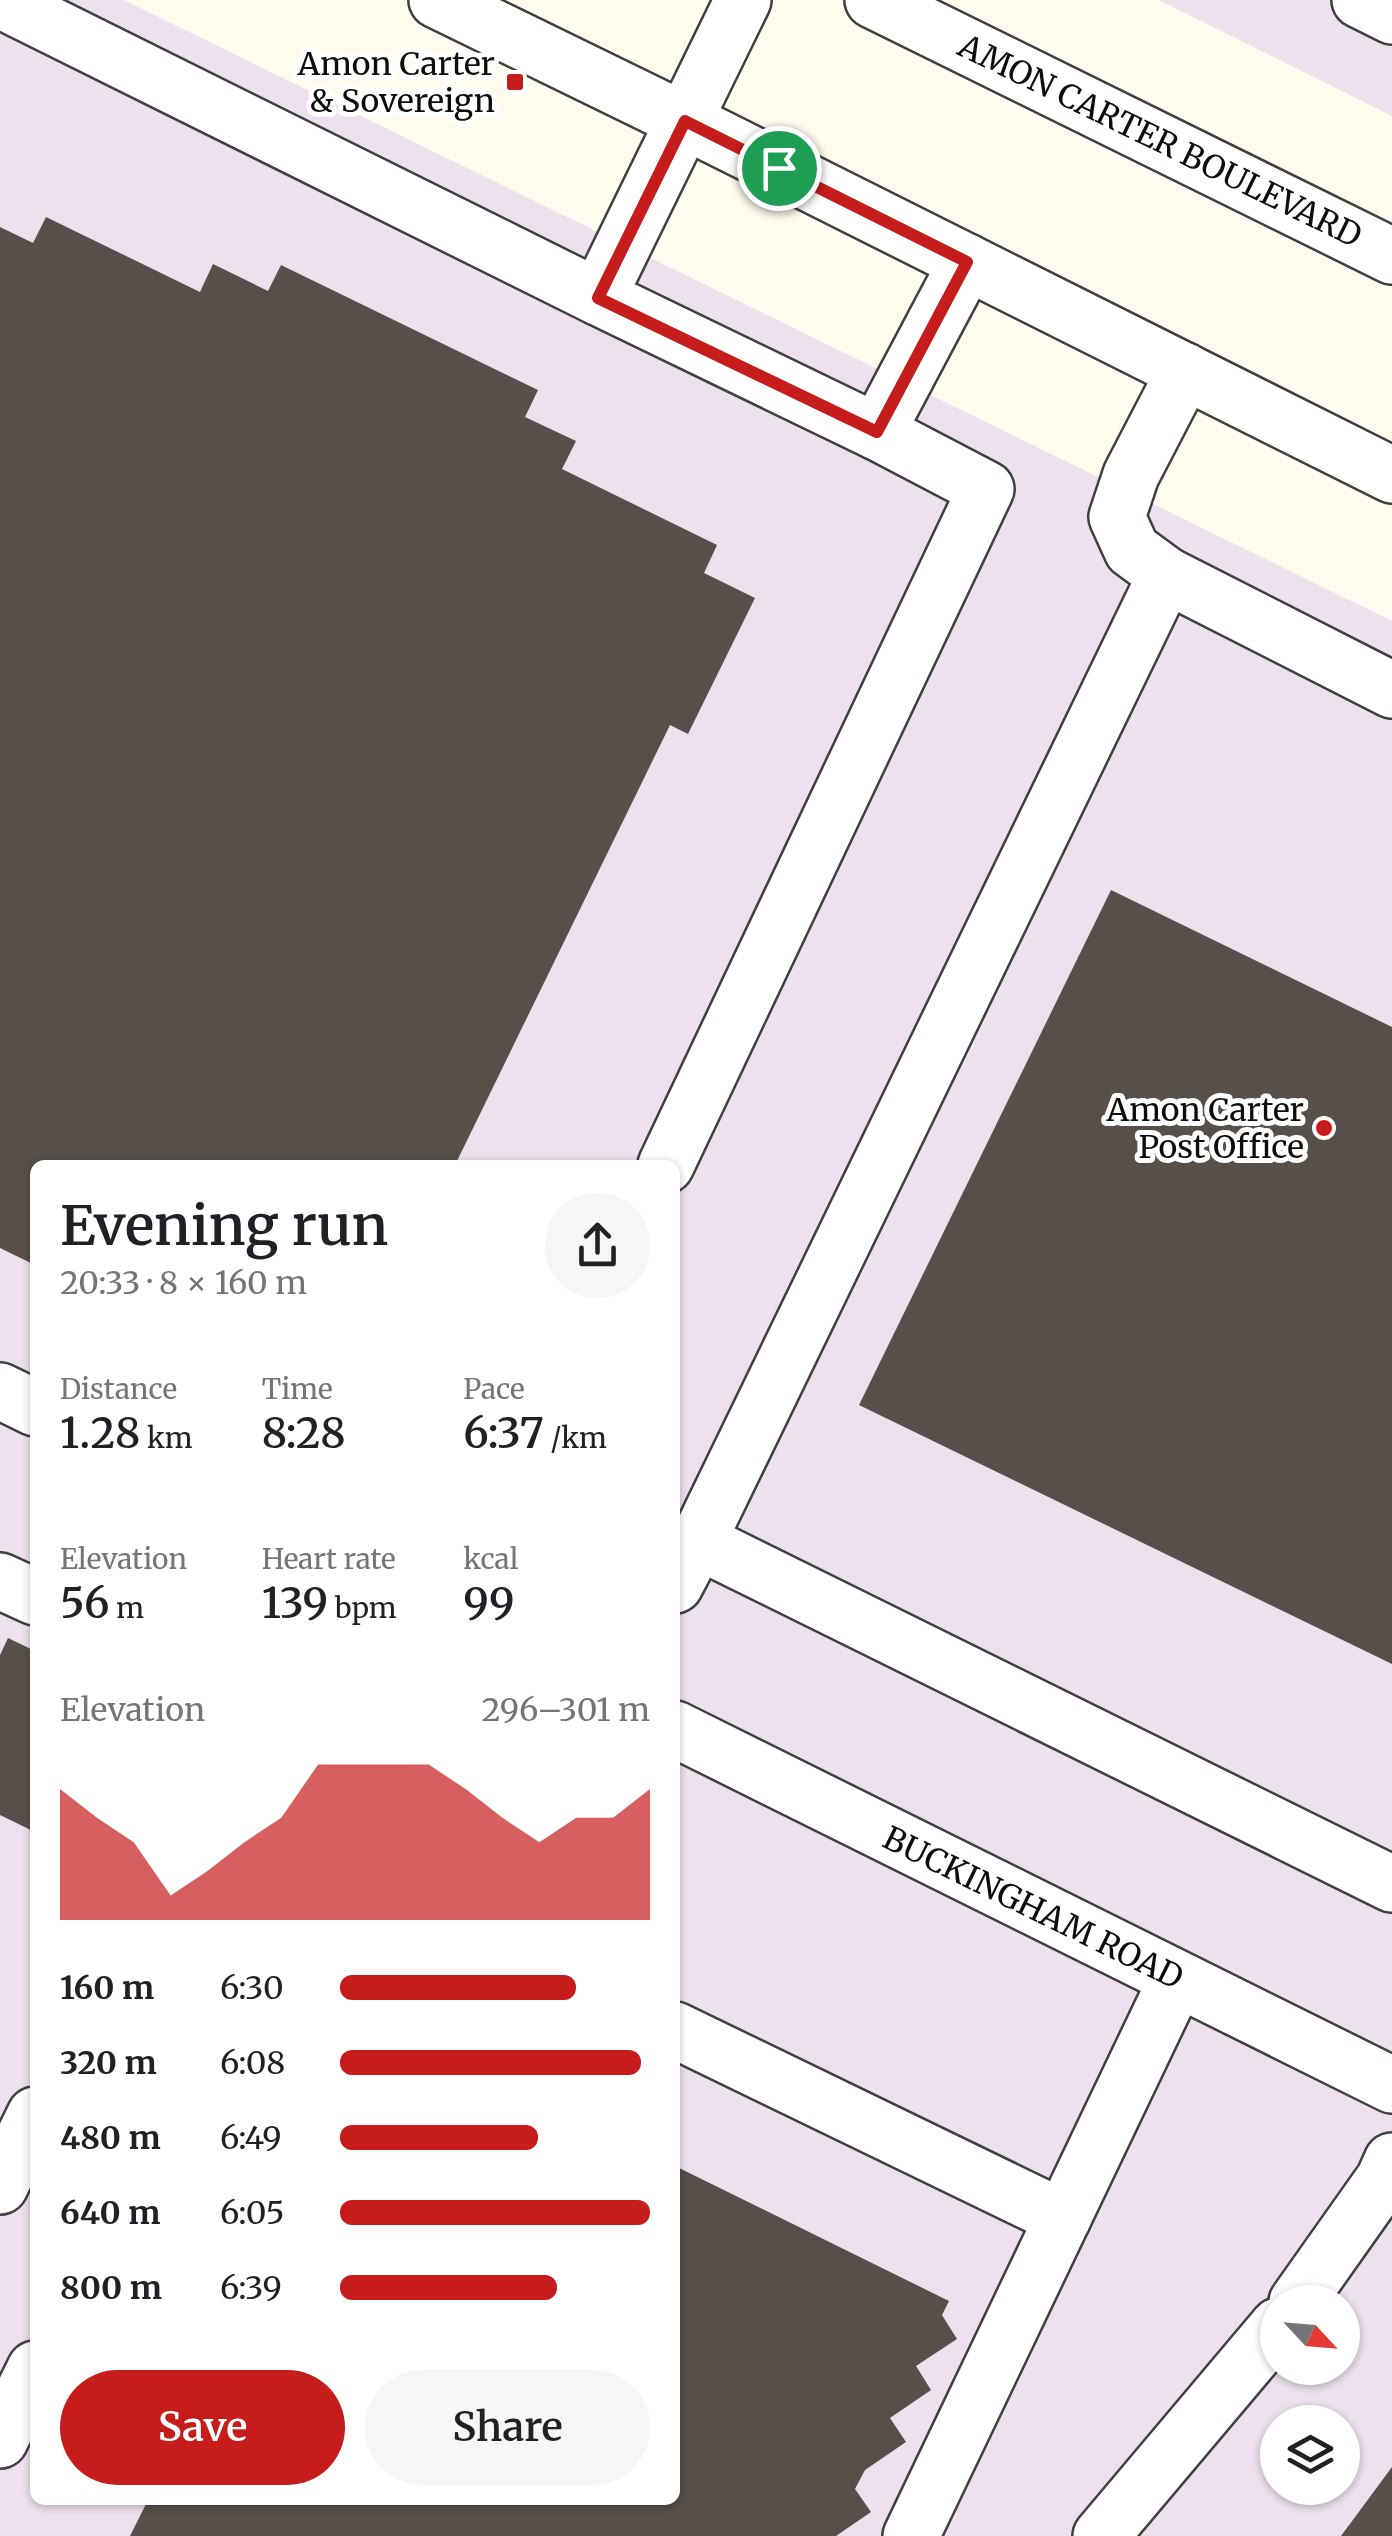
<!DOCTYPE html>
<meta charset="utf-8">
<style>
:root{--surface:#fff;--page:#f6f6f6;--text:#202124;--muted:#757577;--accent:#c71c1c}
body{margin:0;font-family:Merriweather,serif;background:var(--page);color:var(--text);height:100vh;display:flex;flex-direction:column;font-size:38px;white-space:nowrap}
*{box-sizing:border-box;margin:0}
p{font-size:32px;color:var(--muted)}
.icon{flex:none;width:55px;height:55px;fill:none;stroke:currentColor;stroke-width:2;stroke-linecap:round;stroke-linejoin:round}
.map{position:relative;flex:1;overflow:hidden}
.panel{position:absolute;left:30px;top:1160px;width:650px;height:1345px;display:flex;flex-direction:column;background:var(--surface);border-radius:15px;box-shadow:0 2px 8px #0004}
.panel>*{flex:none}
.needle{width:65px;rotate:116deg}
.tools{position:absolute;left:1260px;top:2285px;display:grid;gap:20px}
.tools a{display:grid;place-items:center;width:100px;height:100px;border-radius:50%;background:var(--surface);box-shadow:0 2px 8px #0004;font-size:50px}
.pin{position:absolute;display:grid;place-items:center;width:85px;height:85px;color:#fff;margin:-42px;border:5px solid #fff;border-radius:50%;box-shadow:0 2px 10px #0007}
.round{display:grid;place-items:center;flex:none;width:105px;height:105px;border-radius:52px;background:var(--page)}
.overview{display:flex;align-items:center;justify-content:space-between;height:170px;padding:0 30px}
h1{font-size:55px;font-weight:600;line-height:75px}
.metrics{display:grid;grid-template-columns:repeat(3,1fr);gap:15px;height:170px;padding:10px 30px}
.metrics div{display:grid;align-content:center}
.metrics b{font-size:42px;font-weight:600}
.metrics small{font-size:28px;font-weight:400}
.metrics p{font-size:28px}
.chart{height:280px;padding:20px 30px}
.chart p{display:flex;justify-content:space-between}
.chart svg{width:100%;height:180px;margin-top:10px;fill:var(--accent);opacity:.7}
.button{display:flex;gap:20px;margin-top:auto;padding:20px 30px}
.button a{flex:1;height:115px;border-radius:60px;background:var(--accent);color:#fff;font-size:40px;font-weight:600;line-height:115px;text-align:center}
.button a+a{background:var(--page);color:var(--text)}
ul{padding:0 30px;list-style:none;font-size:32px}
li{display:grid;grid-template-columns:160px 120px 1fr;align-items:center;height:75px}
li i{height:25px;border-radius:12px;background:var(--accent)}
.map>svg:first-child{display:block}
.industrial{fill:#ece1ed;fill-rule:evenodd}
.building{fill:#574f49}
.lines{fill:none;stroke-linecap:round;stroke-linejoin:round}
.minor-casing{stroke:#404040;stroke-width:60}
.minor{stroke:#fff;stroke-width:55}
.route-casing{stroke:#fff;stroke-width:20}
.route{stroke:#c71c1c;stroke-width:12}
.poi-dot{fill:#c71c1c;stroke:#fff;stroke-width:4}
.labels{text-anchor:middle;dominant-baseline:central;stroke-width:10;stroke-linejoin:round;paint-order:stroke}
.poi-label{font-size:32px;fill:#0d0d0d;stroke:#fff;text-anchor:end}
.street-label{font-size:32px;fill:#0d0d0d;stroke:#fff}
</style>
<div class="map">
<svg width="1392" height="2536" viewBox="0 0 1392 2536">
<rect width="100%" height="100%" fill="#fffcee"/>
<!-- industrial -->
<g class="industrial">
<path d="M 0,0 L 124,0 L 1392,621 L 1392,2536 L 0,2536 ZM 35,1165 L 675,1165 L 675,2500 L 35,2500 ZM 1278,2302 L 1342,2302 L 1342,2368 L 1278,2368 ZM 1278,2422 L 1342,2422 L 1342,2488 L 1278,2488 Z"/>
<path d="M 1159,0 L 1392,0 L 1392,116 Z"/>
</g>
<!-- building -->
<g class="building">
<path d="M 46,217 L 200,292 L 213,264 L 268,291 L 281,265 L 538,390 L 525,417 L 576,441 L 562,469 L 717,545 L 704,573 L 755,598 L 688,734 L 670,725 L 455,1165 L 35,1165 L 35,1265 L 0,1248 L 0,227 L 33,243 Z"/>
<path d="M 1111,890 L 1392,1027 L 1392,1664 L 859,1405 Z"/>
<path d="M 8,1638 L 35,1651 L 35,1832 L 0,1815 L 0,1655 Z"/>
<path d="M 675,2166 L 949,2301 L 942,2315 L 957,2339 L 916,2366 L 931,2390 L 890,2418 L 906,2442 L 865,2470 L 855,2489 L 871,2512 L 836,2536 L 130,2536 L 148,2500 L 675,2500 Z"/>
<path d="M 1392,2467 L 1392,2536 L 1341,2536 Z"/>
</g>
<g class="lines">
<!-- minor casing -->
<g class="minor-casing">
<g id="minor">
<path d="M 0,0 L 598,297"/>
<path d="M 437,0 L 685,121 L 1392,475"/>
<path d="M 873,0 L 1392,256"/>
<path d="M 1360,0 L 1392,16"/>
<path d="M 877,432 L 967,262"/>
<path d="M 1166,575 L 1132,550 L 1117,517 L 1131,475 L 1185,371"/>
<path d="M 1392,690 L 1166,575 L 698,1541 L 1392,1884"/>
<path d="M 666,1165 L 986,489 L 877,432 L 598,297 L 743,0"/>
<path d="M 0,1391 L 35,1408"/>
<path d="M 0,1581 L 35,1597"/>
<path d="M 675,1585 L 698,1541"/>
<path d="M 675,1729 L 1392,2085"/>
<path d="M 675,2030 L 1063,2218"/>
<path d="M 0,2186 L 35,2115"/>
<path d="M 1297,2302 L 1384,2179 L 1392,2161"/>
<path d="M 0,2440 L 35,2369"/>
<path d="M 911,2536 L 1177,1979"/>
<path d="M 1101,2536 L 1278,2326"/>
</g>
</g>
<!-- minor -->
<use href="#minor" class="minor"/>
</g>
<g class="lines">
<!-- route casing -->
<g class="route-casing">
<path id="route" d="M 685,121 L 967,262 L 877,432 L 598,298 Z"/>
</g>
<!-- route -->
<use href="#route" class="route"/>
</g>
<!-- markers -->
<g class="poi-dot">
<rect x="505" y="72" width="20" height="20" rx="5"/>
<circle cx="1324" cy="1128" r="10"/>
</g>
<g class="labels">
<!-- poi labels -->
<g class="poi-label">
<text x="495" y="64">Amon Carter<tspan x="495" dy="37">&amp; Sovereign</tspan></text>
<text x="1304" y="1110">Amon Carter<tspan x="1304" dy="37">Post Office</tspan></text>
</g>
<!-- street labels -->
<g class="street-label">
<text transform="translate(1160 141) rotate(26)">AMON CARTER BOULEVARD</text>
<text transform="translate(1033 1908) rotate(26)">BUCKINGHAM ROAD</text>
</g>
</g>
</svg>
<div class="tools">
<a><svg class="needle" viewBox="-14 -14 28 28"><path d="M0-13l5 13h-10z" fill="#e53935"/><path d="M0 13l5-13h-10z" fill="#757577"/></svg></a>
<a><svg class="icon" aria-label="layers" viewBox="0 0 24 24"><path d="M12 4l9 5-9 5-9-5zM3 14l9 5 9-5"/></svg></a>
</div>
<div class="pin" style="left:779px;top:168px;background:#1e9e55"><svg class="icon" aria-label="arrive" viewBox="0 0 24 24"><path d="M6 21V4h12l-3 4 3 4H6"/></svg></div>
<section class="panel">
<div class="overview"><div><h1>Evening run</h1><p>20:33 · 8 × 160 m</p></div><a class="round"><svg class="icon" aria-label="share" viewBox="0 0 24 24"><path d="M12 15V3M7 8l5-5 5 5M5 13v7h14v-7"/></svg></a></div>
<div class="metrics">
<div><p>Distance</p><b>1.28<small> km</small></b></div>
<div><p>Time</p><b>8:28</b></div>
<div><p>Pace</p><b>6:37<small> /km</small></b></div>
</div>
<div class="metrics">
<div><p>Elevation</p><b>56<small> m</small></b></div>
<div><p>Heart rate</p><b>139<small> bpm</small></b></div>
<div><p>kcal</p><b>99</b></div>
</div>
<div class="chart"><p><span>Elevation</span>296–301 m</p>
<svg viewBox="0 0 160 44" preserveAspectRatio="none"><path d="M0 44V12L10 19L20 25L30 38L40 32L50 25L60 19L70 6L80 6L90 6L100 6L110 12L120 19L130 25L140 19L150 19L160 12V44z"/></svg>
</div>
<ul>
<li><b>160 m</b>6:30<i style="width:76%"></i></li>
<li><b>320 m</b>6:08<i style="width:97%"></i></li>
<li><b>480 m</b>6:49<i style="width:64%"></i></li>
<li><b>640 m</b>6:05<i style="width:100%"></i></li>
<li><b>800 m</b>6:39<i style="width:70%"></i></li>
</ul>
<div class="button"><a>Save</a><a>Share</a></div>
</section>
</div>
